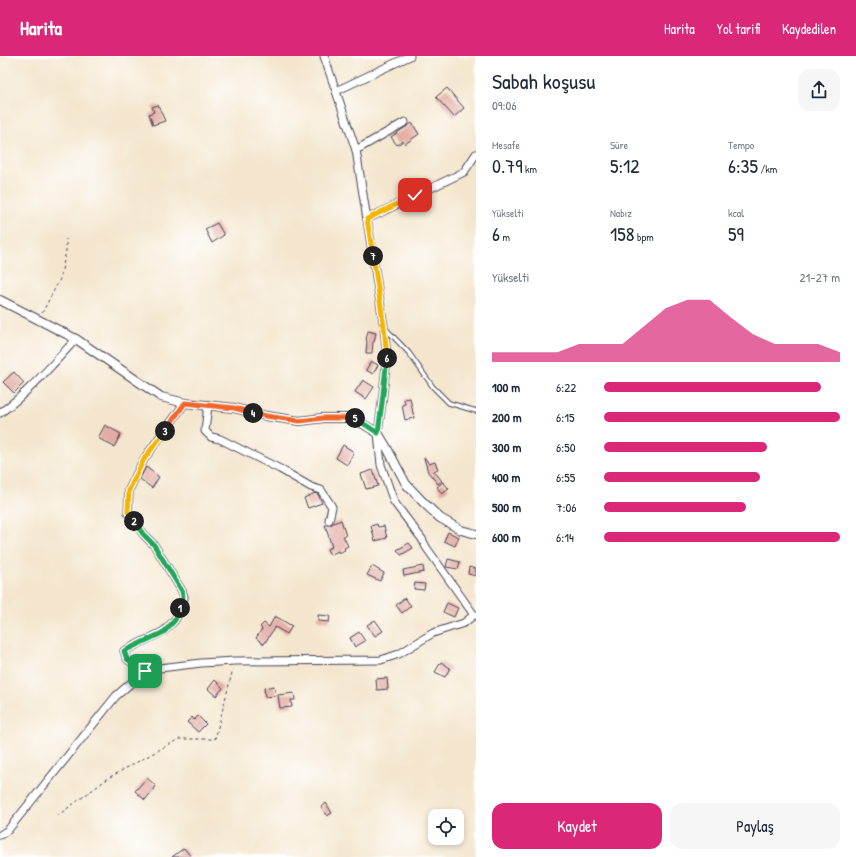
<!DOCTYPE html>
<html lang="tr">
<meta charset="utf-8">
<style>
:root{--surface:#fff;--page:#f6f6f7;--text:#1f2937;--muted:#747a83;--accent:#db2777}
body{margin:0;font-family:"Patrick Hand",sans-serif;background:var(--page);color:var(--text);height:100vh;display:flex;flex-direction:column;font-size:15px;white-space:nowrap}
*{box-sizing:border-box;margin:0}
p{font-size:13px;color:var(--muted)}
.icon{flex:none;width:22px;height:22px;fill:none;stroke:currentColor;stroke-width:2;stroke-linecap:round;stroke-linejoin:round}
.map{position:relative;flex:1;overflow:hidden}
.details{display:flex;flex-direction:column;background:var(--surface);width:380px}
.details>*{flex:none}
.tools{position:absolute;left:428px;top:753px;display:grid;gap:8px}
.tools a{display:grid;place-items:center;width:36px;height:36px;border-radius:8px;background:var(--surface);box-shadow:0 2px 6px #0003;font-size:20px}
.pin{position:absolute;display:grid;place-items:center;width:34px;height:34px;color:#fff;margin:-17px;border-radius:8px;box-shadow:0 2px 6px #0006}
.km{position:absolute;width:20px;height:20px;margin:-10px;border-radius:50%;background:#222;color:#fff;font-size:11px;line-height:20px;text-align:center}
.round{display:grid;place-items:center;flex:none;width:42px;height:42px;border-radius:12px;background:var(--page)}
.head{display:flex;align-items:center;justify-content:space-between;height:68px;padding:0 16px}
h1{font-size:22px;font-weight:600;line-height:30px}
.figures{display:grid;grid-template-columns:repeat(3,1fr);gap:6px;height:68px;padding:4px 16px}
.figures div{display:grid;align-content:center}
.figures b{font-size:20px;font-weight:600}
.figures small{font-size:11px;font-weight:400}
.figures p{font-size:11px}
.chart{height:112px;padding:8px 16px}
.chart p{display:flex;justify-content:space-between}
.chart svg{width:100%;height:72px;margin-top:4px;fill:var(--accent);opacity:.7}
.action{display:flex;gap:8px;margin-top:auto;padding:8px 16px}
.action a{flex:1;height:46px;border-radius:12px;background:var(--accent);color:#fff;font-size:16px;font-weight:600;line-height:46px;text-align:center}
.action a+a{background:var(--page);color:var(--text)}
ul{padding:0 16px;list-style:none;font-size:13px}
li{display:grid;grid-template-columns:64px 48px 1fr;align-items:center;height:30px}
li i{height:10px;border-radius:5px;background:var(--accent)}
header{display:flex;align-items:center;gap:24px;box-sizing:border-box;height:56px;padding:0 20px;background:var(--accent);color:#fff}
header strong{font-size:19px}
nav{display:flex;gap:22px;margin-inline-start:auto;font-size:14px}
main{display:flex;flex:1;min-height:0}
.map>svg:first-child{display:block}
.building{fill:#e3aca3}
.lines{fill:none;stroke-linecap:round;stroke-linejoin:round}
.service-casing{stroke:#423f51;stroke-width:5.5}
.minor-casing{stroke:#423f51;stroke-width:9}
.tertiary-casing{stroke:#423f51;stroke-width:10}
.path{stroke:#423f51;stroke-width:1;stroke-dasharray:3 3;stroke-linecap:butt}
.service{stroke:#fff;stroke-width:3.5}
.minor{stroke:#fff;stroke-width:7}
.tertiary{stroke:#fff;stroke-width:8}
.split-1-casing{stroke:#fff;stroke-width:8}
.split-2-casing{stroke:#fff;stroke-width:8}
.split-3-casing{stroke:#fff;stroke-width:8}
.split-4-casing{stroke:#fff;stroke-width:8}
.split-5-casing{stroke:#fff;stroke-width:8}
.split-6-casing{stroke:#fff;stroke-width:8}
.split-7-casing{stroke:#fff;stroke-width:8}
.split-8-casing{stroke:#fff;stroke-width:8}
.split-1{stroke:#22a559;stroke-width:5}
.split-2{stroke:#22a559;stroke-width:5}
.split-3{stroke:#f5b400;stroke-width:5}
.split-4{stroke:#f0652b;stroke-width:5}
.split-5{stroke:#f0652b;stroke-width:5}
.split-6{stroke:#22a559;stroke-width:5}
.split-7{stroke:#f5b400;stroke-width:5}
.split-8{stroke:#f5b400;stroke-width:5}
</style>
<header>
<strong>Harita</strong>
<nav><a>Harita</a><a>Yol tarifi</a><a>Kaydedilen</a></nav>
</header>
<main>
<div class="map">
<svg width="476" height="801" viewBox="0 0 476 801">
<rect width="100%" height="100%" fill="#fff"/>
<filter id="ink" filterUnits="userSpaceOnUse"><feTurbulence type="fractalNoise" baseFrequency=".025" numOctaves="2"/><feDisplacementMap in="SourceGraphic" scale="8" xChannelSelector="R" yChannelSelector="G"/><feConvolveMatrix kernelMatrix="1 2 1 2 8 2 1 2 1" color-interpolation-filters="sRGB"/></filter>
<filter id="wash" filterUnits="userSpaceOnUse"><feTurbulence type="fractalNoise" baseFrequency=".012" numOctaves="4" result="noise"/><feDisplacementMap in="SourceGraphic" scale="16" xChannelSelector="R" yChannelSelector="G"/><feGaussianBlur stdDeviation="0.9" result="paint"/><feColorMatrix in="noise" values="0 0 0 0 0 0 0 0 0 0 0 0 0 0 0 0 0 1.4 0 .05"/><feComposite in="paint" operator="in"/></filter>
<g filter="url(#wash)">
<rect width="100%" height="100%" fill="#f4e6ce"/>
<g id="blocks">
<!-- building -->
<g class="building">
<path d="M 447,32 L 464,52 L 454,61 L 436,41 Z"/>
<path d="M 158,49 L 165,65 L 153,69 L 149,58 L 154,56 L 152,51 Z"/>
<path d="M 412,67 L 419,78 L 405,88 L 403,85 L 397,89 L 391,81 Z"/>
<path d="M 217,167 L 224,179 L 212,187 L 205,173 Z"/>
<path d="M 368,275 L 376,277 L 374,286 L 373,286 L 372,297 L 366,297 L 367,285 L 366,284 Z"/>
<path d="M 371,305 L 378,309 L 373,318 L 366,314 Z"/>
<path d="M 14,316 L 24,327 L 14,337 L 3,326 Z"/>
<path d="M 363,324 L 374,331 L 366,343 L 355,336 Z"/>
<path d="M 410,342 L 414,362 L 405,364 L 402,349 L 405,348 L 404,343 Z"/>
<path d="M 105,369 L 121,378 L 114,391 L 98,382 Z"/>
<path d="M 343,389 L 354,396 L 347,409 L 336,402 Z"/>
<path d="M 424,402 L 425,402 L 429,408 L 435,406 L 438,413 L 434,415 L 442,425 L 438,428 L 428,416 Z"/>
<path d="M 146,411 L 159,421 L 152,432 L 140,423 Z"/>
<path d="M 373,414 L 378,430 L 366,433 L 361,418 Z"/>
<path d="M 443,426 L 449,433 L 442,438 L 437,431 Z"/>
<path d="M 315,437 L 318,438 L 322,447 L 308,452 L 304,442 Z"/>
<path d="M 341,464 L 346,480 L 343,480 L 348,490 L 344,492 L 345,494 L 339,497 L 338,495 L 330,499 L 327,493 L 332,491 L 325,469 L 331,469 L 333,467 Z"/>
<path d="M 377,468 L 378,471 L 384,470 L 387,482 L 375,485 L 371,470 Z"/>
<path d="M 448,476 L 459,481 L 455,490 L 444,485 Z"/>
<path d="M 409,487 L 413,492 L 401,499 L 397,494 Z"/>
<path d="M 448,503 L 460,506 L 458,513 L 446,511 Z"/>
<path d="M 372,510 L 384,517 L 380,525 L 367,519 Z"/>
<path d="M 423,510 L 424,516 L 404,520 L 403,514 Z"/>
<path d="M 469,511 L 476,513 L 476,520 L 468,518 Z"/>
<path d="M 415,527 L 425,528 L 424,534 L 414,533 Z"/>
<path d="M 405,542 L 411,550 L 402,557 L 396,549 Z"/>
<path d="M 447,547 L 458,552 L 454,561 L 443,556 Z"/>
<path d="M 318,559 L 330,560 L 329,566 L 318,565 Z"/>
<path d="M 275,560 L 292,570 L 287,578 L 275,571 L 264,588 L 256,582 L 262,573 L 260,571 L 264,567 L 269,571 Z"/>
<path d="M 375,564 L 383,575 L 375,580 L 367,569 Z"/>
<path d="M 359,576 L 365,585 L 355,591 L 350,582 Z"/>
<path d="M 441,606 L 450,612 L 445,621 L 435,616 Z"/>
<path d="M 387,622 L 388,633 L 377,634 L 376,623 Z"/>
<path d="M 215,624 L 223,632 L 216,640 L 208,633 Z"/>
<path d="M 274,630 L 276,640 L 265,641 L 264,632 Z"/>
<path d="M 294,637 L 295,644 L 291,644 L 292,651 L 280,652 L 278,639 Z"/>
<path d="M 198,660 L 206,668 L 198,676 L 187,666 L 192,661 L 194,664 Z"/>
<path d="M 147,722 L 156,730 L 145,744 L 135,735 Z"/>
<path d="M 326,747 L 332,757 L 327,760 L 321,751 Z"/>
<path d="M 184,792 L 191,801 L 172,801 Z"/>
</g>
</g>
</g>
<g filter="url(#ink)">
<use href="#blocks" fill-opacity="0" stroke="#423f51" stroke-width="1"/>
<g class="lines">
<!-- service casing -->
<g class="service-casing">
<path id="service" d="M 385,272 L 409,297 L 433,331 L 449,347 L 476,355"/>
</g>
<!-- minor casing -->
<g class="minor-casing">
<g id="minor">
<path d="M 324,0 L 356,94 L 384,271 L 387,301 L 382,347 L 378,377 L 381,409 L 394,446 L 422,483 L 426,491 L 474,559 L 476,559"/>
<path d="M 336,35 L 410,0"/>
<path d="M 356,94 L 405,66"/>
<path d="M 367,163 L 464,116 L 476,98"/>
<path d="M 208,349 L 205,375 L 211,381 L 220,383 L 280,413 L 311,431 L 321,434 L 332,451 L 329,464"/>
<path d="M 0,357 C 29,336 52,309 76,283"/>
<path d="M 145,615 L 127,603 L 124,595 L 164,575 L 175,564 L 183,547 L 184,541 L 182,535 L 154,489 L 143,478 L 128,457 L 129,434 L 144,403 L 185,347"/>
<path d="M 0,779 L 8,774 L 116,640 L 145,615 L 160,612 L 201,607 L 235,605 L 381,604 L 399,598 L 433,577 L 464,567 L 474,559"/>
</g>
</g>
<!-- tertiary casing -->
<g class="tertiary-casing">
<path id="tertiary" d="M 0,244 L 76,283 L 161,341 L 185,347 L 234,352 L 266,360 L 300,365 L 323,362 L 353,362 L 378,377 L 386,390 L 406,428 L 423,446 L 440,462 L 461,474 L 476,478"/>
</g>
<!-- path -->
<g class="path">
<path d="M 42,257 L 60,223 L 66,195 L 66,183"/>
<path d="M 57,760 L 110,721 L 179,683 L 215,683 L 233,613"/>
</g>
<!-- service -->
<use href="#service" class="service"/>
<!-- minor -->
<use href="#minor" class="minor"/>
<!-- tertiary -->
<use href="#tertiary" class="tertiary"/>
</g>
</g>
<g class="lines" filter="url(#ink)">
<!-- split-1 casing -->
<g class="split-1-casing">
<path id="split-1" d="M 145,615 L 127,603 L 124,595 L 164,576 L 175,564 L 180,552"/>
</g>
<!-- split-2 casing -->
<g class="split-2-casing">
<path id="split-2" d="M 134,465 L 143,478 L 154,489 L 182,535 C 184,542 183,546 180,552"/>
</g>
<!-- split-3 casing -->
<g class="split-3-casing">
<path id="split-3" d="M 134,465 L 128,456 L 129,434 L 144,403 L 165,375"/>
</g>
<!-- split-4 casing -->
<g class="split-4-casing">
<path id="split-4" d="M 165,375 L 185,347 L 234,352 L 253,357"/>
</g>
<!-- split-5 casing -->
<g class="split-5-casing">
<path id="split-5" d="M 253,357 L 266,360 L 300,365 L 323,362 L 355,362"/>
</g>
<!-- split-6 casing -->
<g class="split-6-casing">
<path id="split-6" d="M 355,362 L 378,377 L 382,347 L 387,302"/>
</g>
<!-- split-7 casing -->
<g class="split-7-casing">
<path id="split-7" d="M 373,200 L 384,271 L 387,302"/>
</g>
<!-- split-8 casing -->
<g class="split-8-casing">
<path id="split-8" d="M 373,200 L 367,163 L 415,139"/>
</g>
<!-- split-1 -->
<use href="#split-1" class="split-1"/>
<!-- split-2 -->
<use href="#split-2" class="split-2"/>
<!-- split-3 -->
<use href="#split-3" class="split-3"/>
<!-- split-4 -->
<use href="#split-4" class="split-4"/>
<!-- split-5 -->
<use href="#split-5" class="split-5"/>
<!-- split-6 -->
<use href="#split-6" class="split-6"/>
<!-- split-7 -->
<use href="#split-7" class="split-7"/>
<!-- split-8 -->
<use href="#split-8" class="split-8"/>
</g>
</svg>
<div class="tools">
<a><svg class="icon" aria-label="locate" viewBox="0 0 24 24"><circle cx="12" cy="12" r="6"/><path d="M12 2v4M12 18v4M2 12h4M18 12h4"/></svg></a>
</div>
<div class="pin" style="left:145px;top:615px;background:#1e9e55"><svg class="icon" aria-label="arrive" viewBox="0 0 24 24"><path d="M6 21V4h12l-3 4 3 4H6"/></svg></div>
<div class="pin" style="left:415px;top:139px;background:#d93025"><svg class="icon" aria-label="check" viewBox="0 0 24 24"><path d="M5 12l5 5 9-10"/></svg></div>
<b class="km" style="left:180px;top:552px">1</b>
<b class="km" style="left:134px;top:465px">2</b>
<b class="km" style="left:165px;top:375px">3</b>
<b class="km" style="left:253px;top:357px">4</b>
<b class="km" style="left:355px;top:362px">5</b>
<b class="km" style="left:387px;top:302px">6</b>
<b class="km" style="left:373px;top:200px">7</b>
</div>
<section class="details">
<div class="head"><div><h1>Sabah koşusu</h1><p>09:06</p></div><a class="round"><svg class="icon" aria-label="share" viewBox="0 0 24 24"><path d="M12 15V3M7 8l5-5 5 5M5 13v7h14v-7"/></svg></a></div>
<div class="figures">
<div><p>Mesafe</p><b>0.79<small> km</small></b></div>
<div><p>Süre</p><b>5:12</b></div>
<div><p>Tempo</p><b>6:35<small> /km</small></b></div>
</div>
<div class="figures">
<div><p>Yükselti</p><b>6<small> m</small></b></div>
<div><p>Nabız</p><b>158<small> bpm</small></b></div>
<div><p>kcal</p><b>59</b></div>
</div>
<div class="chart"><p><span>Yükselti</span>21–27 m</p>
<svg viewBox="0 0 160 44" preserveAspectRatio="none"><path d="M0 44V38L10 38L20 38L30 38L40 33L50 33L60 33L70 22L80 11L90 6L100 6L110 17L120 27L130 33L140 33L150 33L160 38V44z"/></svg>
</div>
<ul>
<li><b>100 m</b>6:22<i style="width:92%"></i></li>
<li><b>200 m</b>6:15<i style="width:100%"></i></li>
<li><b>300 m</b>6:50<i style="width:69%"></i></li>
<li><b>400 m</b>6:55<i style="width:66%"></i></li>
<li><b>500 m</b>7:06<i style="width:60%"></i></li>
<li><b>600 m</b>6:14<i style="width:100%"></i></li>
</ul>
<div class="action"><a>Kaydet</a><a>Paylaş</a></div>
</section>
</main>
